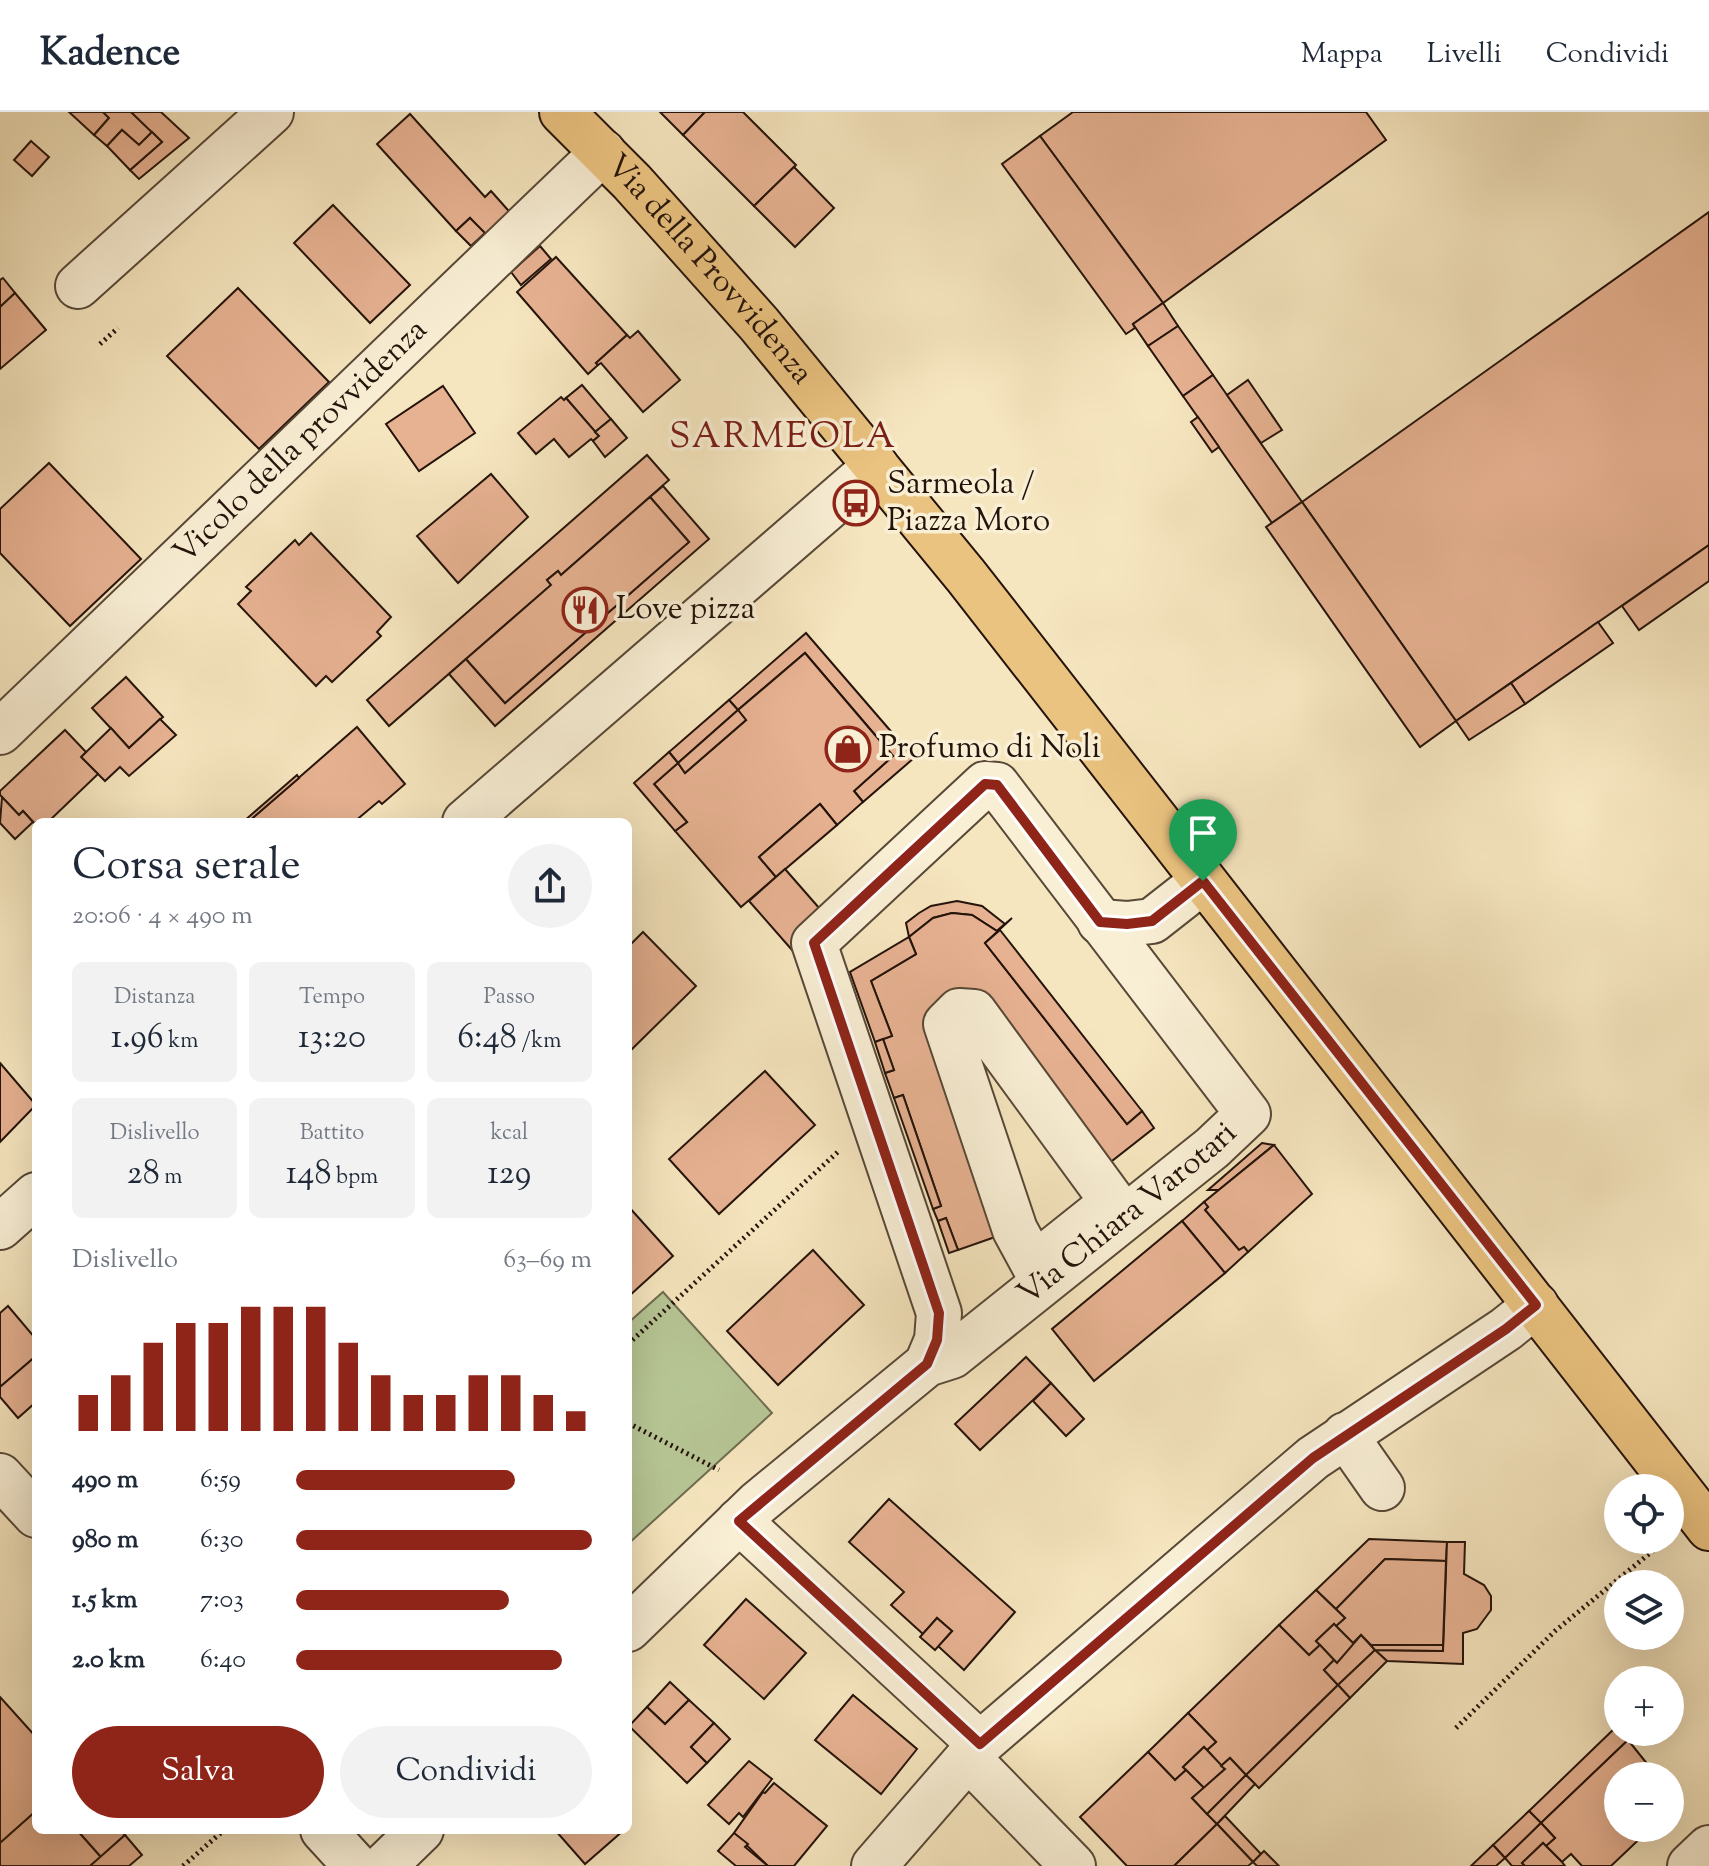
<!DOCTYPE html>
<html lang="it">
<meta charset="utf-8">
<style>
:root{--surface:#fff;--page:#f2f2f3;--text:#1f2937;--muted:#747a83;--line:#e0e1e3;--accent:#8f2418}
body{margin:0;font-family:"Sorts Mill Goudy",serif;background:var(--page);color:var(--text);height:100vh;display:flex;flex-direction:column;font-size:30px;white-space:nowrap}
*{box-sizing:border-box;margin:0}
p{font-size:26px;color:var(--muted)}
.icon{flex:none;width:44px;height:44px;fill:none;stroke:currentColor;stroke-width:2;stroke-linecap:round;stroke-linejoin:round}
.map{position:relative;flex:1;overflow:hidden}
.side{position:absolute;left:32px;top:706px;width:600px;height:1016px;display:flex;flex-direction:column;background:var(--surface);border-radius:12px;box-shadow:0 8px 32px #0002}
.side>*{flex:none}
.fabs{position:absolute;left:1604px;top:1362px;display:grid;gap:16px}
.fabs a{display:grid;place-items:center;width:80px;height:80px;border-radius:50%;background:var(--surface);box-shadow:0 8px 32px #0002;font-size:40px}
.pin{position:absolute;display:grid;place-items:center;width:68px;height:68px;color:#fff;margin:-82px -34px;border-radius:50% 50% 50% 0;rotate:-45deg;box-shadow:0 0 8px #0007}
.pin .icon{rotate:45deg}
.round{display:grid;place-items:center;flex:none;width:84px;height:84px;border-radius:42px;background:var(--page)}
.headline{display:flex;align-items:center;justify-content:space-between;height:136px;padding:0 40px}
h1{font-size:44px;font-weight:600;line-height:60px}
.metrics{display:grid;grid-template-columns:repeat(3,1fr);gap:12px;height:136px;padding:8px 40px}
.metrics div{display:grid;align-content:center;border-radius:12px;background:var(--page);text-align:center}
.metrics b{font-size:34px;font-weight:600}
.metrics small{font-size:22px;font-weight:400}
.metrics p{font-size:22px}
.chart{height:224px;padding:16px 40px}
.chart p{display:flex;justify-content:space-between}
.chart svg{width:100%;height:144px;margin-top:8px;stroke:var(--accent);stroke-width:6}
.cta{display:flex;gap:16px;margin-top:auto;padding:16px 40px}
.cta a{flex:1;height:92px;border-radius:48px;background:var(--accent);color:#fff;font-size:32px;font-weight:600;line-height:92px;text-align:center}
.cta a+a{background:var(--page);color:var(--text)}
ul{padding:0 40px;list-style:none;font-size:26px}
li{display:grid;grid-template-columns:128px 96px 1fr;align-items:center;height:60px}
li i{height:20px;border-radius:10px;background:var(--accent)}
header{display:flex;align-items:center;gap:48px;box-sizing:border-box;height:112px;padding:0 40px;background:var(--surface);border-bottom:2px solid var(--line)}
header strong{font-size:38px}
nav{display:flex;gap:44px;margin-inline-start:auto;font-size:28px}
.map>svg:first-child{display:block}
.green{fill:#b7c695;stroke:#6e6c50;stroke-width:2}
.building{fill:#e7b292;stroke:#24130a;stroke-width:2}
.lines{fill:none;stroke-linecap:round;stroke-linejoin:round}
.minor-casing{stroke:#584837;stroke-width:48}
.major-casing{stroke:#24130a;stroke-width:48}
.path{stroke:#24130a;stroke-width:5;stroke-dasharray:2 4;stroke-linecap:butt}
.minor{stroke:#f9efd5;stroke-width:44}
.major{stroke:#ebc380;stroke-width:44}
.route-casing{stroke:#fff;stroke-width:16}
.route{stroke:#8f2418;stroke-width:10}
.labels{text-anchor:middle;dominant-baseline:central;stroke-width:7;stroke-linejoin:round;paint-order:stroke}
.street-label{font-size:32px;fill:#24130a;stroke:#f9efd5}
.poi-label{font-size:32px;fill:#24130a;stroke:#f9efd5;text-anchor:start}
.quarter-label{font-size:36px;letter-spacing:2px;fill:#7a1f14;stroke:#f9efd5}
</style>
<header>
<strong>Kadence</strong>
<nav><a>Mappa</a><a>Livelli</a><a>Condividi</a></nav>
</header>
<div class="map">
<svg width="1709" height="1754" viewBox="0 0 1709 1754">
<rect width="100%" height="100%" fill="#f6e6bf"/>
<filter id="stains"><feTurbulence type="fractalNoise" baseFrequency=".0025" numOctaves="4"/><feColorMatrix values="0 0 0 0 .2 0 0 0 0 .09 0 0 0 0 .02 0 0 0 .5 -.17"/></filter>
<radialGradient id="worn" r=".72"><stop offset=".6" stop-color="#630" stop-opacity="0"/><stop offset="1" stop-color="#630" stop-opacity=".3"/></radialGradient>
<!-- green -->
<path class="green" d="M 663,1180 L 772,1301 L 628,1432 L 628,1211 Z"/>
<!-- building -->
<g class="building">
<path d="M 69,0 L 103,0 L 109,6 L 94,23 Z"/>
<path d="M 103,0 L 131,0 L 152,20 L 139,33 L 122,18 L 107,34 L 94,23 L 109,6 Z"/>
<path d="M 131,0 L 161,0 L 189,26 L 139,67 L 130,58 L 162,30 Z"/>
<path d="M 660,0 L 705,0 L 683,23 Z"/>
<path d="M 705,0 L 743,0 L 796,53 L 754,94 L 683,23 Z"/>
<path d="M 1073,0 L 1366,0 L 1386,28 L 1163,191 L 1040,24 Z"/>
<path d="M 410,2 L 485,85 L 491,79 L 515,106 L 490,128 L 470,106 L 456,119 L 377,32 Z"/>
<path d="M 122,18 L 139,33 L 152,20 L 162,30 L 130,58 L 107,34 Z"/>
<path d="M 1040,24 L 1163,191 L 1133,212 L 1135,216 L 1126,222 L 1002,52 Z"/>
<path d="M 31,29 L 49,45 L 32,64 L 14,48 Z"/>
<path d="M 794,55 L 834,96 L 795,135 L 754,94 Z"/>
<path d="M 333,93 L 410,173 L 370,211 L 294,131 Z"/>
<path d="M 1709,100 L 1709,433 L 1456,609 L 1302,390 Z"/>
<path d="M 470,106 L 485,121 L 471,134 L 456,119 Z"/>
<path d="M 540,134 L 551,147 L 521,173 L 511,160 Z"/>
<path d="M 556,145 L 627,223 L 596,251 L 598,253 L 588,262 L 517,180 Z"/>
<path d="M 3,166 L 15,181 L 0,195 L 0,168 Z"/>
<path d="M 238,176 L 329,270 L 259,337 L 167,244 Z"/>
<path d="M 15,181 L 46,218 L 0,257 L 0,195 Z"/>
<path d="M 1163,191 L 1178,214 L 1148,234 L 1133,212 Z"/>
<path d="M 1178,214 L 1213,263 L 1183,284 L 1148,234 Z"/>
<path d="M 638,219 L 680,268 L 643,300 L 601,251 L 598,253 L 596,251 L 627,223 L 630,226 Z"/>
<path d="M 1213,263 L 1302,390 L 1272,411 L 1183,284 Z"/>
<path d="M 1248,268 L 1282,318 L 1261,331 L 1227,283 Z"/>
<path d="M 582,273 L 611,307 L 595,320 L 566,286 Z"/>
<path d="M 443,274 L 475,321 L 419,359 L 386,312 Z"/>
<path d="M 561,285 L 564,288 L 566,286 L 599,324 L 593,329 L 591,327 L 569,345 L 554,327 L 536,342 L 518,321 Z"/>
<path d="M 1198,305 L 1219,335 L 1212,340 L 1191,310 Z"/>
<path d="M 611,307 L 627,326 L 605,345 L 593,329 L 599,324 L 595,320 Z"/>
<path d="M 647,343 L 669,368 L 561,463 L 558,459 L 547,468 L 551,473 L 389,614 L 367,588 Z"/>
<path d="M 49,351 L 141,447 L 70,514 L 0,441 L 0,397 Z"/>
<path d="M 491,362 L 528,405 L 458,471 L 417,424 Z"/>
<path d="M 663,374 L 709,427 L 495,614 L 449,562 L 466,547 L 505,591 L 689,430 L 650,385 Z"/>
<path d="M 650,385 L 689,430 L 505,591 L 466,547 L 551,473 L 547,468 L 558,459 L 561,463 Z"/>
<path d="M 1302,390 L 1456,609 L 1420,635 L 1266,415 Z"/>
<path d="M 311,421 L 391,505 L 377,520 L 381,524 L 332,570 L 326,564 L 316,574 L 238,492 L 251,479 L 246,475 L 295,428 L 299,433 Z"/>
<path d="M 1709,433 L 1709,469 L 1639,518 L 1622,494 Z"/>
<path d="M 1598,510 L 1613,531 L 1525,592 L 1511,571 Z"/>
<path d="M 806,521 L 914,646 L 863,690 L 854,679 L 893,644 L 805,541 L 738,598 L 729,588 Z"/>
<path d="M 805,541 L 893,644 L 854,679 L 863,690 L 837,713 L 820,692 L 759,745 L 776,765 L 741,795 L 675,719 L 687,710 L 654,672 L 678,651 L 685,661 L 746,608 L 738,598 Z"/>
<path d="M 126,565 L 163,605 L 129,636 L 92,596 Z"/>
<path d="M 1511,571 L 1525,592 L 1469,628 L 1456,609 Z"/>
<path d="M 729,588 L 738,598 L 678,651 L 669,640 Z"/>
<path d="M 738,598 L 746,608 L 685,661 L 678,651 Z"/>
<path d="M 160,607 L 176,623 L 129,664 L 120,655 L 105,669 L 81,645 L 111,616 L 129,636 Z"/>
<path d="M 357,615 L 405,672 L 382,692 L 379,689 L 354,710 L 248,710 Z"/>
<path d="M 65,618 L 86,640 L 81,645 L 98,662 L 48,710 L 36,710 L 36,713 L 23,699 L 19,703 L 0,683 L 0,679 Z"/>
<path d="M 669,640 L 678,651 L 654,672 L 687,710 L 675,719 L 634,671 Z"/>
<path d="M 297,663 L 299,666 L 248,710 L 243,710 Z"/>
<path d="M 2,685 L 19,703 L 23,699 L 33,710 L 15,727 L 0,711 Z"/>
<path d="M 820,692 L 837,713 L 776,765 L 759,745 Z"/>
<path d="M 785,757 L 827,805 L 792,838 L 749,789 Z"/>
<path d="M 957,789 L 982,794 L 1005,812 L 997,819 L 972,803 L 952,801 L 933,806 L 909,825 L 906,811 L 919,801 L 931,794 Z"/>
<path d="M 952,801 L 972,803 L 997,819 L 1012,806 L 985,831 L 1127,1012 L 1142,999 L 1154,1016 L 1094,1063 L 959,899 L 1015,1118 L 958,1138 L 946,1106 L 938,1109 L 933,1097 L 941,1094 L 903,983 L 894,986 L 885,961 L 894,958 L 883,927 L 892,924 L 871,869 L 916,842 L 909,825 L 914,821 L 933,806 Z"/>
<path d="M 1000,818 L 1142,999 L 1127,1012 L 985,831 Z"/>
<path d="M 643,820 L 696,874 L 628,941 L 628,835 Z"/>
<path d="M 909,825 L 916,842 L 871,869 L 892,924 L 875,930 L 850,860 Z"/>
<path d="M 883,927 L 894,958 L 885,961 L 875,930 Z"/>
<path d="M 0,951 L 36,993 L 0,1030 Z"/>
<path d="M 765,959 L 815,1013 L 719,1102 L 669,1047 Z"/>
<path d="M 903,983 L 941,1094 L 933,1097 L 894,986 Z"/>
<path d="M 1262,1031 L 1274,1033 L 1219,1078 L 1208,1078 Z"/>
<path d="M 1274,1033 L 1312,1082 L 1248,1140 L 1244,1135 L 1239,1138 L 1205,1098 L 1208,1095 L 1204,1090 Z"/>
<path d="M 1204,1090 L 1208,1095 L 1205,1098 L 1239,1138 L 1244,1135 L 1248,1140 L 1225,1161 L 1182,1109 Z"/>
<path d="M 628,1094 L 673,1144 L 628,1185 Z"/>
<path d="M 946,1106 L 958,1138 L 949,1141 L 938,1109 Z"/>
<path d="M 1182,1109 L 1225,1161 L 1094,1269 L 1052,1217 Z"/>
<path d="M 813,1138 L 864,1193 L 778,1273 L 727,1219 Z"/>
<path d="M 8,1194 L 36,1227 L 36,1244 L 0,1275 L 0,1201 Z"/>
<path d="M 36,1244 L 36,1290 L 18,1306 L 0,1285 L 0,1275 Z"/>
<path d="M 1026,1245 L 1051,1271 L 980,1338 L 955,1312 Z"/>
<path d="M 1051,1271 L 1084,1307 L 1066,1324 L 1033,1289 Z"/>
<path d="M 889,1387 L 1015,1500 L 964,1558 L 938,1534 L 952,1519 L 937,1506 L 923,1522 L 891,1493 L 904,1480 L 849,1430 Z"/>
<path d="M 1369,1427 L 1447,1430 L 1446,1449 L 1385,1447 L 1336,1497 L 1316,1478 Z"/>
<path d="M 1447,1430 L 1465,1430 L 1464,1462 L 1484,1473 L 1491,1484 L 1491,1498 L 1477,1517 L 1463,1521 L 1463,1552 L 1387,1549 L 1375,1538 L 1443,1539 Z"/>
<path d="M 1385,1447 L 1446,1449 L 1443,1533 L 1371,1533 L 1361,1523 L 1353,1531 L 1336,1514 L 1345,1506 L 1336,1497 Z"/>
<path d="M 1316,1478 L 1345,1506 L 1336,1514 L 1334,1512 L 1316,1529 L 1320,1533 L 1309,1543 L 1279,1513 Z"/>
<path d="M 746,1487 L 806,1541 L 764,1587 L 704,1533 Z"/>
<path d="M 937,1506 L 952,1519 L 935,1538 L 920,1525 Z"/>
<path d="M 1334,1512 L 1355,1533 L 1337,1551 L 1316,1529 Z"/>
<path d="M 1279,1513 L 1309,1543 L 1320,1533 L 1334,1548 L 1324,1558 L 1338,1573 L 1246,1663 L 1230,1646 L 1221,1654 L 1207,1638 L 1216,1630 L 1188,1601 Z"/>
<path d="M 1361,1523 L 1375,1538 L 1338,1573 L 1324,1558 L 1334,1548 L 1337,1551 Z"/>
<path d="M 1371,1533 L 1443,1533 L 1443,1539 L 1375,1538 Z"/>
<path d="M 1375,1538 L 1387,1549 L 1350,1586 L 1338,1573 Z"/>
<path d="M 670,1570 L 689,1588 L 665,1612 L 647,1595 Z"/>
<path d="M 1338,1573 L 1350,1586 L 1259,1676 L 1246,1663 Z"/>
<path d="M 853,1583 L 917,1637 L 881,1682 L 815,1628 Z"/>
<path d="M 0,1585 L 36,1625 L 36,1699 L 0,1731 Z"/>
<path d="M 689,1588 L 714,1611 L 691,1635 L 707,1651 L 687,1671 L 629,1614 L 647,1595 L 665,1612 Z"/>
<path d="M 1188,1601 L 1216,1630 L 1207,1638 L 1204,1635 L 1183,1655 L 1186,1658 L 1175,1668 L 1148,1640 Z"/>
<path d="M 714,1611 L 730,1627 L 707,1651 L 691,1635 Z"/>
<path d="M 1616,1615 L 1628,1628 L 1541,1711 L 1529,1699 Z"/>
<path d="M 1628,1628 L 1657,1664 L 1618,1664 L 1618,1716 L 1651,1716 L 1611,1754 L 1582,1754 L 1571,1742 L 1562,1750 L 1546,1734 L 1555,1726 L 1541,1711 Z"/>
<path d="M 1204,1635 L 1225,1657 L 1204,1676 L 1183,1655 Z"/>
<path d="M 1148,1640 L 1175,1668 L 1186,1658 L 1204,1676 L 1192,1686 L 1217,1712 L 1174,1754 L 1127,1754 L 1080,1705 Z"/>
<path d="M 1230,1646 L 1246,1663 L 1207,1702 L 1192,1686 L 1225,1657 L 1221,1654 Z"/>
<path d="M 749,1649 L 772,1667 L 743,1705 L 739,1701 L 729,1712 L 708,1693 Z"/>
<path d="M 1246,1663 L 1255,1672 L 1217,1712 L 1207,1702 Z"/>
<path d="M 774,1671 L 827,1714 L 794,1754 L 768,1754 L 734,1721 L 763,1680 L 765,1681 Z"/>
<path d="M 36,1699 L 36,1718 L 77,1718 L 101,1745 L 90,1754 L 0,1754 L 0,1731 Z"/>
<path d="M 1529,1699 L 1541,1711 L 1505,1746 L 1493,1733 Z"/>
<path d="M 1225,1704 L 1261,1742 L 1253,1750 L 1217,1712 Z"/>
<path d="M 1541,1711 L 1555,1726 L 1546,1734 L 1543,1731 L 1522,1751 L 1525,1754 L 1512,1754 L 1505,1746 Z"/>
<path d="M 1217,1712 L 1253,1750 L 1248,1754 L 1174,1754 Z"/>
<path d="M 77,1718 L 120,1718 L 125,1723 L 101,1745 Z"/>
<path d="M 555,1718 L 624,1718 L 585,1752 Z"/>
<path d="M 734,1721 L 748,1732 L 745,1735 L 768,1754 L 736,1754 L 718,1739 Z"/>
<path d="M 125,1723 L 142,1743 L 129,1754 L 90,1754 Z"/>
<path d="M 1543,1731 L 1562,1750 L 1565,1754 L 1525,1754 L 1522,1751 Z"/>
<path d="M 1493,1733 L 1505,1746 L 1496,1754 L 1471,1754 Z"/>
<path d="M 1264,1739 L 1279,1754 L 1257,1754 L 1253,1750 Z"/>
</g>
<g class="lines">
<!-- minor casing -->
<g class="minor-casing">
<g id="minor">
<path d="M 78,174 L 271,0"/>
<path id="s1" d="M 0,620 L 603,40"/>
<path d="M 465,710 L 876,354"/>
<path d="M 1100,810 L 1127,812 L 1152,809 L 1203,769"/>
<path d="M 959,899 L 974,900 L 1113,1090 L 1034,1153 L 1015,1118 L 946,912 Z"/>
<path d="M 0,1115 L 36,1083"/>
<path d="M 1345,1323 L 1382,1376"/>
<path d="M 0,1364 L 36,1403"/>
<path d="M 739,1409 L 980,1632"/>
<path id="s2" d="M 628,1517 L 758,1391 L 927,1252 L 952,1244 L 1212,1036 L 1248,1002 L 997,673 L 985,672 L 814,831 L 939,1201 L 937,1228 L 927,1252"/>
<path d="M 968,1646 L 1073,1754"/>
<path d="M 323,1718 L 356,1754"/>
<path d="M 384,1754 L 421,1718"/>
<path d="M 874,1754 L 980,1632 L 1210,1434 L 1313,1346 L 1506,1217 L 1536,1193"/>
<path d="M 1690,1754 L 1709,1736"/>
</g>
</g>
<!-- major casing -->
<g class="major-casing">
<g id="major">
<path id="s3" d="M 562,0 L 632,70 L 759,212 L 966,464 L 1709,1416"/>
</g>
</g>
<!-- path -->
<g class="path">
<path d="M 100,232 L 118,216"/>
<path d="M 628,1232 L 840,1038"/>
<path d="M 628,1311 L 719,1358"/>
<path d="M 1456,1616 L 1555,1519 L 1666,1428"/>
<path d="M 183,1754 L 224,1718"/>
</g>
<!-- minor -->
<use href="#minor" class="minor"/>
<!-- major -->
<use href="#major" class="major"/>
</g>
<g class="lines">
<!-- route casing -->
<g class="route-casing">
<path id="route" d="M 985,672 L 997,673 L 1100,810 L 1127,812 L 1152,809 L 1203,769 L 1536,1193 L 1506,1217 L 1313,1346 L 980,1632 L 739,1409 L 927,1252 L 937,1228 L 939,1201 L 814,831 Z"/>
</g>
<!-- route -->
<use href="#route" class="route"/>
</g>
<!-- icons -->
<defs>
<g id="bus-ring" transform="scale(2.3)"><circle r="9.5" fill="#f9efd5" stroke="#8f2418" stroke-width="1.5"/><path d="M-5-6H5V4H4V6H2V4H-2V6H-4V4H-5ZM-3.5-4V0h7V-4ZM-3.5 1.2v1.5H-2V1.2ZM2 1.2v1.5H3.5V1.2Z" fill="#8f2418"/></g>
<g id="restaurant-ring" transform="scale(2.3)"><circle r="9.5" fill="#f9efd5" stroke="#8f2418" stroke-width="1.5"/><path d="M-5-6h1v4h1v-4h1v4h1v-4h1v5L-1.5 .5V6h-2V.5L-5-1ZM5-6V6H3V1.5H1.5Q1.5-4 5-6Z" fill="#8f2418"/></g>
<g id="shop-ring" transform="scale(2.3)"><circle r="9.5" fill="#f9efd5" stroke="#8f2418" stroke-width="1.5"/><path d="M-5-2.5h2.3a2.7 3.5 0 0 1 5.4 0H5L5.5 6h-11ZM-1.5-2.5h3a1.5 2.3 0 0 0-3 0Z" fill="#8f2418"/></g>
</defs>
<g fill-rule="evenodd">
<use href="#bus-ring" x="856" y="391"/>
<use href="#restaurant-ring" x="585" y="498"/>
<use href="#shop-ring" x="848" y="637"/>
</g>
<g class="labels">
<!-- street labels -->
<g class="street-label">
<text stroke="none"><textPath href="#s3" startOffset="216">Via della Provvidenza</textPath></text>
<text stroke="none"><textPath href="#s1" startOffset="418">Vicolo della provvidenza</textPath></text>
<text stroke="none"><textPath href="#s2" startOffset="652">Via Chiara Varotari</textPath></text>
</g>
<!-- poi labels -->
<g class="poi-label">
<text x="887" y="373">Sarmeola /<tspan x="887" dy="37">Piazza Moro</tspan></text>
<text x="616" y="498">Love pizza</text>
<text x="879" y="637">Profumo di Noli</text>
</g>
<!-- quarter labels -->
<g class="quarter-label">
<text x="783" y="326">SARMEOLA</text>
</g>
</g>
<rect width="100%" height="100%" filter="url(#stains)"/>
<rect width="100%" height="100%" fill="url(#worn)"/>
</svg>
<div class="fabs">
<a><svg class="icon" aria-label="locate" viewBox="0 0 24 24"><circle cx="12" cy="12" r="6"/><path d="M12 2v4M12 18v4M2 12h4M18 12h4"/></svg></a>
<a><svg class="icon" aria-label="layers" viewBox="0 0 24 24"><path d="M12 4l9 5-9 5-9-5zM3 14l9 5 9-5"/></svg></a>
<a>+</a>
<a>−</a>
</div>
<div class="pin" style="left:1203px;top:769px;background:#1e9e55"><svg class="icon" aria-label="arrive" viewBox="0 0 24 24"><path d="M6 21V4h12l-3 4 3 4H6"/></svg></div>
<section class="side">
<div class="headline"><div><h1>Corsa serale</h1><p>20:06 · 4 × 490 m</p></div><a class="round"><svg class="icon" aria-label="share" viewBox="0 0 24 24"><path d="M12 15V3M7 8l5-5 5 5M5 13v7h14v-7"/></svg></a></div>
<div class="metrics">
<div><p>Distanza</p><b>1.96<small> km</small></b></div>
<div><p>Tempo</p><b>13:20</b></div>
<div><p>Passo</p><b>6:48<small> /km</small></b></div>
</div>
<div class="metrics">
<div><p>Dislivello</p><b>28<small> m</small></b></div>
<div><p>Battito</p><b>148<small> bpm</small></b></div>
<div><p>kcal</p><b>129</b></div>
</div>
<div class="chart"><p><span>Dislivello</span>63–69 m</p>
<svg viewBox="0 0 160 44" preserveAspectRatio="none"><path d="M5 44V33M15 44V27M25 44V17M35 44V11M45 44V11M55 44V6M65 44V6M75 44V6M85 44V17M95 44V27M105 44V33M115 44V33M125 44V27M135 44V27M145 44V33M155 44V38"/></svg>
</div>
<ul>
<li><b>490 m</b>6:59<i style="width:74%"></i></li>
<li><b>980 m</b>6:30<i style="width:100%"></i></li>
<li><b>1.5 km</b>7:03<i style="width:72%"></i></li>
<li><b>2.0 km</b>6:40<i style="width:90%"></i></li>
</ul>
<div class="cta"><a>Salva</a><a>Condividi</a></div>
</section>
</div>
